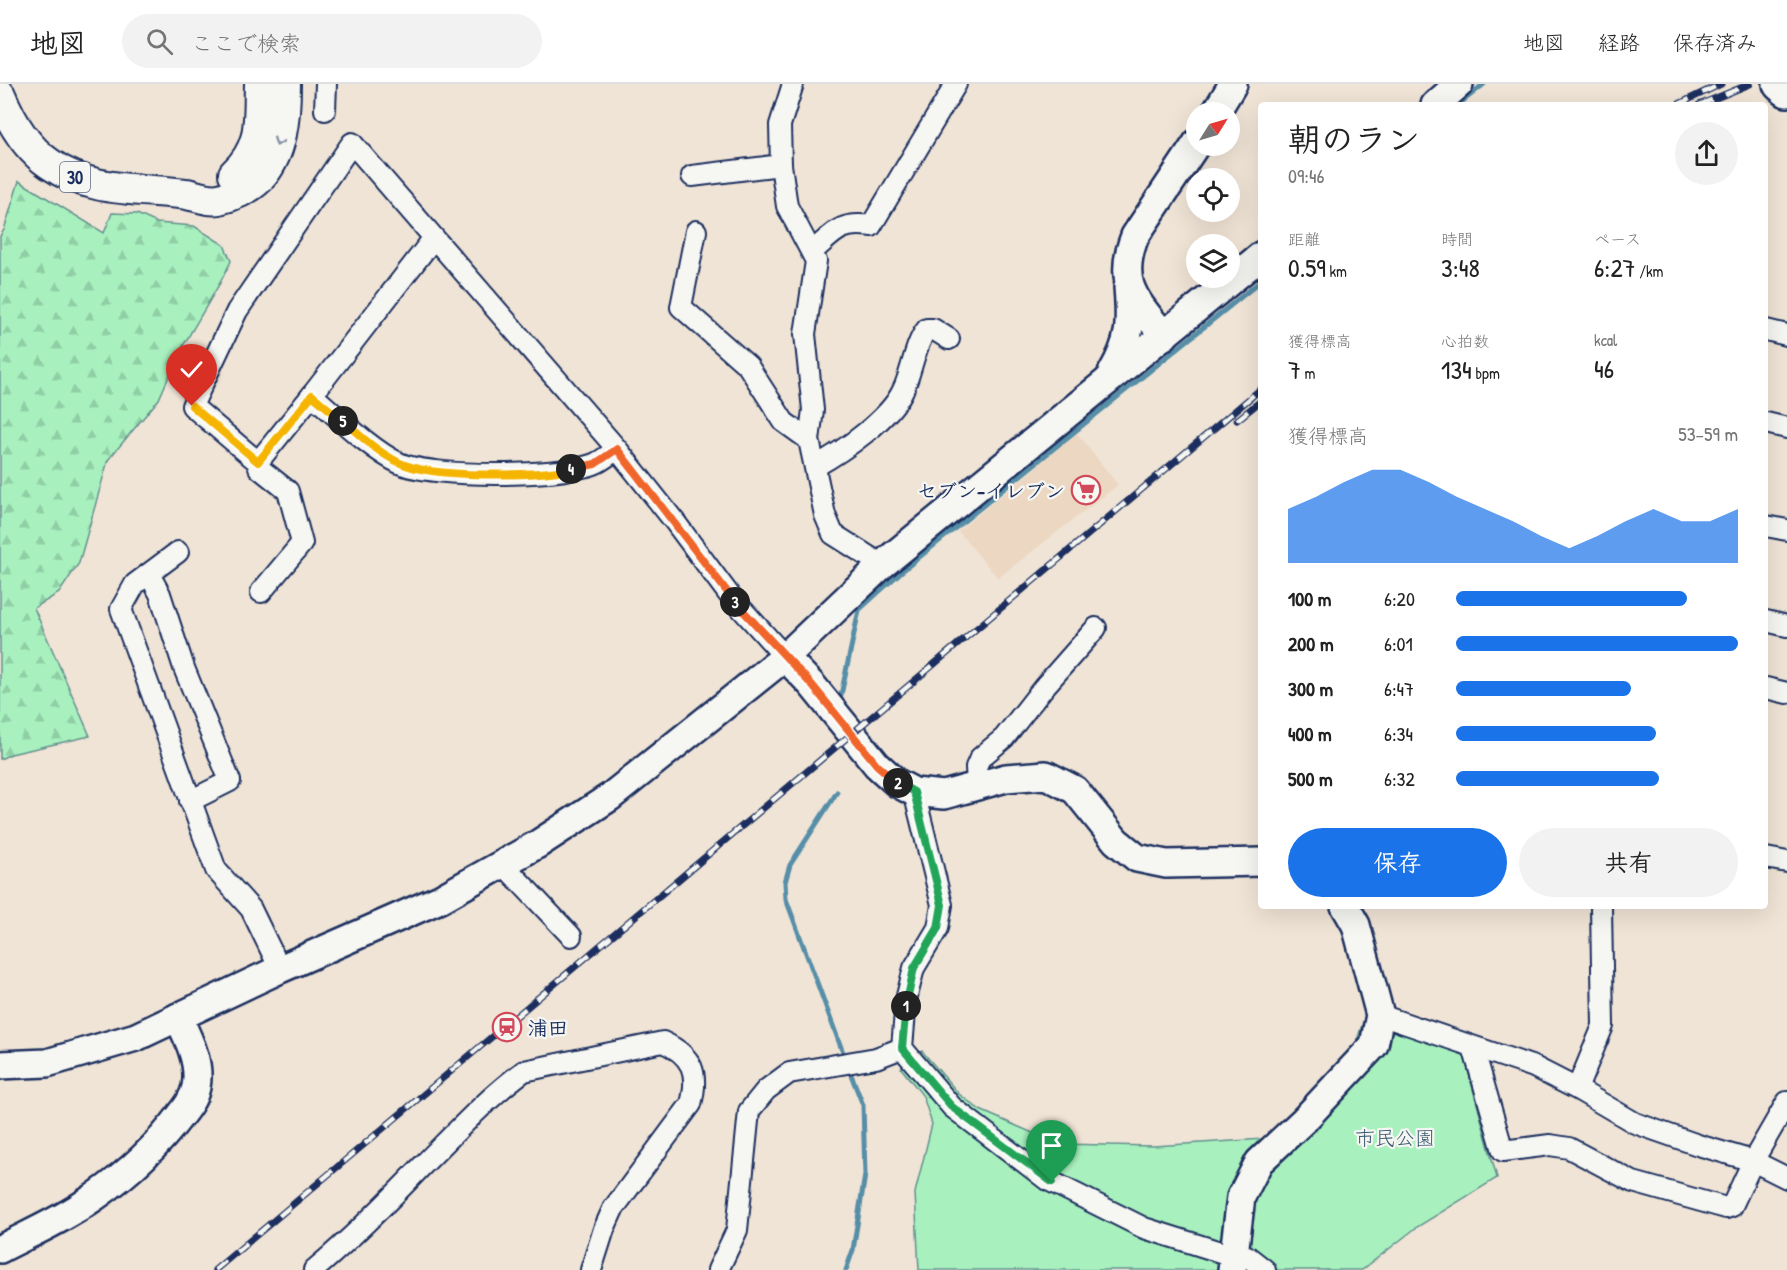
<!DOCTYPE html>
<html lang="ja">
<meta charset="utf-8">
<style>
:root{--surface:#fff;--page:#f2f2f2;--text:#222;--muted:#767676;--line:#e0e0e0;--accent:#1a73e8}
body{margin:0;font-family:"Patrick Hand","Klee One",sans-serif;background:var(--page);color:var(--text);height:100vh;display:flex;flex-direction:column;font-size:22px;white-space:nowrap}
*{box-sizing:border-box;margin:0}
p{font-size:20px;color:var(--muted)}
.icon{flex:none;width:33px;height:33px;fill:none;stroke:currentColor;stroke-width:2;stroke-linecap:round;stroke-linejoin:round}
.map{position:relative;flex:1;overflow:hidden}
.side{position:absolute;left:1258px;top:18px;width:510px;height:807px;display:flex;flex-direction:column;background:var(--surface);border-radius:6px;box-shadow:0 6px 24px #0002}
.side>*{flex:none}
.needle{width:39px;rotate:53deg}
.buttons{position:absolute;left:1186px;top:18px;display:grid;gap:12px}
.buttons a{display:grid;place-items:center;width:54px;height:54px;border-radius:50%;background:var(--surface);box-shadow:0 6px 24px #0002;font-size:30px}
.pin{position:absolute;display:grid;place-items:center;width:51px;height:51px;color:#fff;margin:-62px -26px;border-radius:50% 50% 50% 0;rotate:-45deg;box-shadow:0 0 6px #0007}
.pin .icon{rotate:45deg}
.km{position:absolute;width:30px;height:30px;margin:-15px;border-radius:50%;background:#222;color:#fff;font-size:16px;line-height:30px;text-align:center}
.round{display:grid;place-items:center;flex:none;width:63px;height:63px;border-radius:32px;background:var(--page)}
.overview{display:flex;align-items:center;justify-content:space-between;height:102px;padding:0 30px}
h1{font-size:33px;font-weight:600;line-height:45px}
.metrics{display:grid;grid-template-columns:repeat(3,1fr);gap:9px;height:102px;padding:6px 30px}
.metrics div{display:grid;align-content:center}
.metrics b{font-size:26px;font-weight:600}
.metrics small{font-size:16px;font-weight:400}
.metrics p{font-size:16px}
.chart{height:168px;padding:12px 30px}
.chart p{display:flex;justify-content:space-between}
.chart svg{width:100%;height:108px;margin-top:6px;fill:var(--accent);opacity:.7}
.cta{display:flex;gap:12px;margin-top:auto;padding:12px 30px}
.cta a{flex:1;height:69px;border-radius:36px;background:var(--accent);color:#fff;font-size:24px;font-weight:600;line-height:69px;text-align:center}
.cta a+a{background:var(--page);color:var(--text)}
ul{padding:0 30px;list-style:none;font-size:20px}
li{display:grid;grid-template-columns:96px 72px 1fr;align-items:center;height:45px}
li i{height:15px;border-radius:8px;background:var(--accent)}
header{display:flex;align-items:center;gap:36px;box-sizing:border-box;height:84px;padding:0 30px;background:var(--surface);border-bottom:2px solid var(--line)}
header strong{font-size:28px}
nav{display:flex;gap:33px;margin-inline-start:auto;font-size:21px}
.search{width:420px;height:54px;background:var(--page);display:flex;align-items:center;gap:15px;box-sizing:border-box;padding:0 21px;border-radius:33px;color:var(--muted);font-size:22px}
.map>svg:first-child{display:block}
.built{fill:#ecd7c2}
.green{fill:#a8f1be;stroke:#62908e;stroke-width:1.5}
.forest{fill:url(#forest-firs);stroke:#62908e;stroke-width:1.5}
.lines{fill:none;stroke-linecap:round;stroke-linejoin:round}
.stream{stroke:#568ea8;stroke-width:5}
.street-casing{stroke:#1b2f5e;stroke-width:24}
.secondary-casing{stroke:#1b2f5e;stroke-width:32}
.primary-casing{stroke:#1b2f5e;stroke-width:34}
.highway-casing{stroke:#1b2f5e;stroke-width:38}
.street{stroke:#f6f6f2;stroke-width:20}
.secondary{stroke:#f6f6f2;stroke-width:27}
.primary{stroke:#f6f6f2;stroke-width:30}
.highway{stroke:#f6f6f2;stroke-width:33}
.rail-casing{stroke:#1b2f5e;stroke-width:7}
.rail{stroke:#f6f6f2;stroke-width:4.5;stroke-dasharray:14;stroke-linecap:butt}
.oneway{stroke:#8892a8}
.split-1-casing{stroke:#fff;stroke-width:12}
.split-2-casing{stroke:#fff;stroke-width:12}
.split-3-casing{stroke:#fff;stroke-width:12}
.split-4-casing{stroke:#fff;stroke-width:12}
.split-5-casing{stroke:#fff;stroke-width:12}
.split-6-casing{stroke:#fff;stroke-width:12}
.split-1{stroke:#22a559;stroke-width:8}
.split-2{stroke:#22a559;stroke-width:8}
.split-3{stroke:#f0652b;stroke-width:8}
.split-4{stroke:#f0652b;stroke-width:8}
.split-5{stroke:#f5b400;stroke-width:8}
.split-6{stroke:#f5b400;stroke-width:8}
.labels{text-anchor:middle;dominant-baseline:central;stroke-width:4.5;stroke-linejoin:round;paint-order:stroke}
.shield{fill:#f6f6f2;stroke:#5d6b8a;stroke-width:1.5}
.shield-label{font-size:18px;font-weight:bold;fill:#1b2f5e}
.poi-label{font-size:20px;font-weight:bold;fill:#1b2f5e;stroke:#f6f6f2;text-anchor:end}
.park-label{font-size:20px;fill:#375671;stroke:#f6f6f2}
</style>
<header>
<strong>地図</strong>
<div class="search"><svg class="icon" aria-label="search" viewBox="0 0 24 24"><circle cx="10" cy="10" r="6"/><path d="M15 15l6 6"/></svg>ここで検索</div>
<nav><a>地図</a><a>経路</a><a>保存済み</a></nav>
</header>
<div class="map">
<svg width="1787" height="1186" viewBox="0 0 1787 1186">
<defs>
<pattern id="forest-firs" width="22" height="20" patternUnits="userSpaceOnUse" patternTransform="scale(1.5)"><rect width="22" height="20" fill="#a8f1be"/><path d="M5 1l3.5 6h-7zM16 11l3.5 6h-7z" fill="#90cfa6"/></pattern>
</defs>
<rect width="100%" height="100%" fill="#f0e4d6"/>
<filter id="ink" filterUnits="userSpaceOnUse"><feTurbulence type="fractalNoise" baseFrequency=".0167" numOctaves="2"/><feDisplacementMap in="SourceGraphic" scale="12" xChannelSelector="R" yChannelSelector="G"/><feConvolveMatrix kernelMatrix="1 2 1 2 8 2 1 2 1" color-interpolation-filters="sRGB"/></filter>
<g filter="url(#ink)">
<!-- built -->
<path class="built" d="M 1077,349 L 1118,401 L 998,494 L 958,447 Z"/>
<!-- green -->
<path class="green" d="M 1364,935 L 1463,968 L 1497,1094 L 1417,1143 L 1362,1186 L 919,1186 L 915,1109 L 932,1040 L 923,1012 L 901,984 L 922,967 L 959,1010 L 980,1026 L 1058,1060 L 1154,1062 L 1264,1055 L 1345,979 L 1356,959 Z"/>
<!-- forest -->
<path class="forest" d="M 19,97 L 104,149 L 112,129 L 137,130 L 157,139 L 194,142 L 224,161 L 231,177 L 220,199 L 180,267 L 159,315 L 108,376 L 79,479 L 59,509 L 34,524 L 90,652 L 11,670 L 0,675 L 0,152 L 4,146 Z"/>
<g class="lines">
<!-- stream -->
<g class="stream">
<path d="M 1458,21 L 1484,0"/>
<path d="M 841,611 L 859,526 L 902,487 L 1262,196"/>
<path d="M 837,708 L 790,781 L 785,798 L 786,815 L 845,974"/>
<path d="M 846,1186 L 853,1166 L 865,1091 L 863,1021 L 848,983"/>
</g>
<!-- street casing -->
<g class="street-casing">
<g id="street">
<path d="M 793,0 L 780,41 L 781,81 L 787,122 L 816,177 L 805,250 L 813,326 L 809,356"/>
<path d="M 325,26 L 326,0"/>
<path d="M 692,92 L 781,81"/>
<path d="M 696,147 L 681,223 L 748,282 L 784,338 L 809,356 L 825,431 L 833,450 L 882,481"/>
<path d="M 812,168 C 834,149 840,137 871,142 L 956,0"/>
<path d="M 1766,246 L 1787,251"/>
<path d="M 312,311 L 433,155"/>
<path d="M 1766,339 L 1787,344"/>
<path d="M 617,365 C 610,370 602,377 594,380 C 559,393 432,394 399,379 C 371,366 336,331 312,311 L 258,378 L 192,322 L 237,227 L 352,59 L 617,365 L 675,438 L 730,512 L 785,573"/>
<path d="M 258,378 L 259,384 L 288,407 L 302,459 L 261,508"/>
<path d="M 816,382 C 843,367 890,335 903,306 C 912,288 915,259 927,245 L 933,245 L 949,255"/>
<path d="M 1766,442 L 1787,446"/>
<path d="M 178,468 L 135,500 L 121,525 L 216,786 L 251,825 L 280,885"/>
<path d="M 149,490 L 160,510 L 184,584 L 230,697 L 190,717"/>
<path d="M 1766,537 L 1787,542"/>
<path d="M 1766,604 L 1787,609"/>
<path d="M 977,702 L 976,683 L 980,674 L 1004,654 L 1044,603 L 1096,544"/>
<path d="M 914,708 L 942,821 L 938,844 L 914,884 L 906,916 L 902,964 L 952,1023 L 1046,1095 L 1144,1144 L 1233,1172 L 1247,1172 L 1265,1186"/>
<path d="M 1766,774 L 1787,778"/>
<path d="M 503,780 L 571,852"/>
<path d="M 1380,931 L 1534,983 L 1577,1005 L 1635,1039 L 1698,1061 L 1753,1077 L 1787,1094"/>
<path d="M 1473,963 L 1503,1067 L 1550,1061 L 1569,1064 L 1633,1098 L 1726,1124 L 1732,1122 L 1753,1077 L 1787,1018"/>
<path d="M 1577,1005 L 1603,942 L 1601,822"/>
<path d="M 314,1186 C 353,1153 388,1118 423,1081 C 455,1049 487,1014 524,987 L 663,958 C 693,972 699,989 691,1020 L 613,1125 L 604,1145 L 591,1186"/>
<path d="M 718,1186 L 737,1146 L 749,1027 L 766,1006 L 789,989 L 876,974 L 902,964"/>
</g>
</g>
<!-- secondary casing -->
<g class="secondary-casing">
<g id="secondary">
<path d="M 1435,21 L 1459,0"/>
<path d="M 1216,28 L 1233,0"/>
<path d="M 1164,252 C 1136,216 1116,200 1135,152 L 1197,59"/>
<path d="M 1112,289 C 1131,256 1131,240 1128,203"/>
<path d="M 785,573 L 812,601 L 877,681 L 897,699 L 914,708 L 944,711 L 1006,694 L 1046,691 L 1075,706 L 1116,757 L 1137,774 L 1166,780 L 1262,778"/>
<path d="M 0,981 L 47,979 L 136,953 L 280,885 L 440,815 L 538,760 L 610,713 L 785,573 L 882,481 L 1262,171"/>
<path d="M 0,1165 C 27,1151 55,1139 81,1122 C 115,1100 147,1073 173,1041 C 182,1029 193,1018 196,1003 C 201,979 188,954 178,933"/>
<path d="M 1232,1186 L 1241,1113 L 1259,1078 L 1304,1036 L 1374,961 L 1380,931 L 1356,841 L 1345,822"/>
</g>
</g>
<!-- primary casing -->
<g class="primary-casing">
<g id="primary">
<path d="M 0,11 C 11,38 26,64 50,80 C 91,109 141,104 187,110 C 197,112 209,117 219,115 C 232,112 249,105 259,95 C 283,70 285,32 285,0"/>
<path d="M 234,90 C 263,63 259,37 260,0"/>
</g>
</g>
<!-- highway casing -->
<g class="highway-casing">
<path id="highway" d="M 1780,0 L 1787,6"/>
</g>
<!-- street -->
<use href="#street" class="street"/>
<!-- secondary -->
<use href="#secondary" class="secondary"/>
<!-- primary -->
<use href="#primary" class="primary"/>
<!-- highway -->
<use href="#highway" class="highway"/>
<!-- rail casing -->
<g class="rail-casing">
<g id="rail">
<path d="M 1677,21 L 1721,0"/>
<path d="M 1699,21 L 1750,0"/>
<path d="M 1237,336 L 1262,316"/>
<path d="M 215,1186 L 1262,304"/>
</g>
</g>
<!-- rail -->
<use href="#rail" class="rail"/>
</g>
<!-- one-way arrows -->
<defs><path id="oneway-chevron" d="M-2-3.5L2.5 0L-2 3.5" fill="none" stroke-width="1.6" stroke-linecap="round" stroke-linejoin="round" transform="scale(1.5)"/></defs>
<use class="oneway" href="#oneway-chevron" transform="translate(278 58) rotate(110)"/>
</g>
<g class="lines" filter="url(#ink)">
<!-- split-1 casing -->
<g class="split-1-casing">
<path id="split-1" d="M 906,922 L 902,964 L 952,1023 L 1052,1098"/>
</g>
<!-- split-2 casing -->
<g class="split-2-casing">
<path id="split-2" d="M 898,699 L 914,708 L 942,821 L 938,844 L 914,884 L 906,922"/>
</g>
<!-- split-3 casing -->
<g class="split-3-casing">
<path id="split-3" d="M 735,518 L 812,601 L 877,681 L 898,699"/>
</g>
<!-- split-4 casing -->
<g class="split-4-casing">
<path id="split-4" d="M 571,385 L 595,380 L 617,365 L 735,518"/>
</g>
<!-- split-5 casing -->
<g class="split-5-casing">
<path id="split-5" d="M 343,337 C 360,351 377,368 398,378 C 432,395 533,392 571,385"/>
</g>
<!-- split-6 casing -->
<g class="split-6-casing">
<path id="split-6" d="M 192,322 L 258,378 L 312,311 L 343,337"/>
</g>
<!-- split-1 -->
<use href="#split-1" class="split-1"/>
<!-- split-2 -->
<use href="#split-2" class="split-2"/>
<!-- split-3 -->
<use href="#split-3" class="split-3"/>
<!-- split-4 -->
<use href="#split-4" class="split-4"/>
<!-- split-5 -->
<use href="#split-5" class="split-5"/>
<!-- split-6 -->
<use href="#split-6" class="split-6"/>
</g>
<!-- icons -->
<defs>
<g id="supermarket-ring" transform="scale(1.5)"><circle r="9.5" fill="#f6f6f2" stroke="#d1495b" stroke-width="1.5"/><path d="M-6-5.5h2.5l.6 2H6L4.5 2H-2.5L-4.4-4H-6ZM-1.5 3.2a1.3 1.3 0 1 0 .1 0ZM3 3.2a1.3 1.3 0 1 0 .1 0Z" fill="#d1495b"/></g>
<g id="station-ring" transform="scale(1.5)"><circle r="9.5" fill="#f6f6f2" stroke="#d1495b" stroke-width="1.5"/><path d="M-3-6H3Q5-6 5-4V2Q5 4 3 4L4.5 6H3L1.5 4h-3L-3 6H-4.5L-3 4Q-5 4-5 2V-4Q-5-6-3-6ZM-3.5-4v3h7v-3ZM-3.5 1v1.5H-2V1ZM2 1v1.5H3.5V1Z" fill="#d1495b"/></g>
</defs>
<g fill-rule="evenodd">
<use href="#supermarket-ring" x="1086" y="406"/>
<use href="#station-ring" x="507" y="943"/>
</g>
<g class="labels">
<!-- shield labels -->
<rect class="shield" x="60" y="78" width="30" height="30" rx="4.5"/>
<g class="shield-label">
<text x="75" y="93">30</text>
</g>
<!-- poi labels -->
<g class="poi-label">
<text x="1065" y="406">セブン-イレブン</text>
<text x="528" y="943" text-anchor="start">浦田</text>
</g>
<!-- park labels -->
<g class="park-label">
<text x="1395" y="1053">市民公園</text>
</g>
</g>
</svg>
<div class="buttons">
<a><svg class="needle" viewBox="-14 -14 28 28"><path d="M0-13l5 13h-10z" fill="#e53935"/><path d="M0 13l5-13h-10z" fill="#767676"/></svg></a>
<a><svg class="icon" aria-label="locate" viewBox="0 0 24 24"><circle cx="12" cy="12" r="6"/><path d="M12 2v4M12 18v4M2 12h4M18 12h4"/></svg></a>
<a><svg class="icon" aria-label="layers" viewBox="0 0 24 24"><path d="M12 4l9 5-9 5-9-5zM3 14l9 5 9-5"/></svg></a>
</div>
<div class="pin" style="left:1052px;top:1098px;background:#1e9e55"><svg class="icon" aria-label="arrive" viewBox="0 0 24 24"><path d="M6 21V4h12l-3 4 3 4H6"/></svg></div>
<div class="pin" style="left:192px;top:322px;background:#d93025"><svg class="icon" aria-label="check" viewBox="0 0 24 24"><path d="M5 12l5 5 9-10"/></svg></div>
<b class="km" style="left:906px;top:922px">1</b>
<b class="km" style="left:898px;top:699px">2</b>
<b class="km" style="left:735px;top:518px">3</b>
<b class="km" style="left:571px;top:385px">4</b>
<b class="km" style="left:343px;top:337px">5</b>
<section class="side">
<div class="overview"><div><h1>朝のラン</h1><p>09:46</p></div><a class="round"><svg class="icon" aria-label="share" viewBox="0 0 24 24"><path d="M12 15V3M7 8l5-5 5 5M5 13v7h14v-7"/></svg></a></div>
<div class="metrics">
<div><p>距離</p><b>0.59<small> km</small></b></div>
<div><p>時間</p><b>3:48</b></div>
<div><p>ペース</p><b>6:27<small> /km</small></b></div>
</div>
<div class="metrics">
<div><p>獲得標高</p><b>7<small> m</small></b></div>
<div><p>心拍数</p><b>134<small> bpm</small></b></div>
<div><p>kcal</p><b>46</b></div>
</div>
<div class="chart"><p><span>獲得標高</span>53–59 m</p>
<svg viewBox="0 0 160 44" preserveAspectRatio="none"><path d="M0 44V22L10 17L20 11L30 6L40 6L50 11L60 17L70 22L80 27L90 33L100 38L110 33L120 27L130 22L140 27L150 27L160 22V44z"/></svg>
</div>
<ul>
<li><b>100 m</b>6:20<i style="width:82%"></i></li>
<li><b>200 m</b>6:01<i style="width:100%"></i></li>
<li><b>300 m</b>6:47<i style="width:62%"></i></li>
<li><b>400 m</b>6:34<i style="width:71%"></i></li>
<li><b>500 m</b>6:32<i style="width:72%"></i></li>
</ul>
<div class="cta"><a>保存</a><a>共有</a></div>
</section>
</div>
